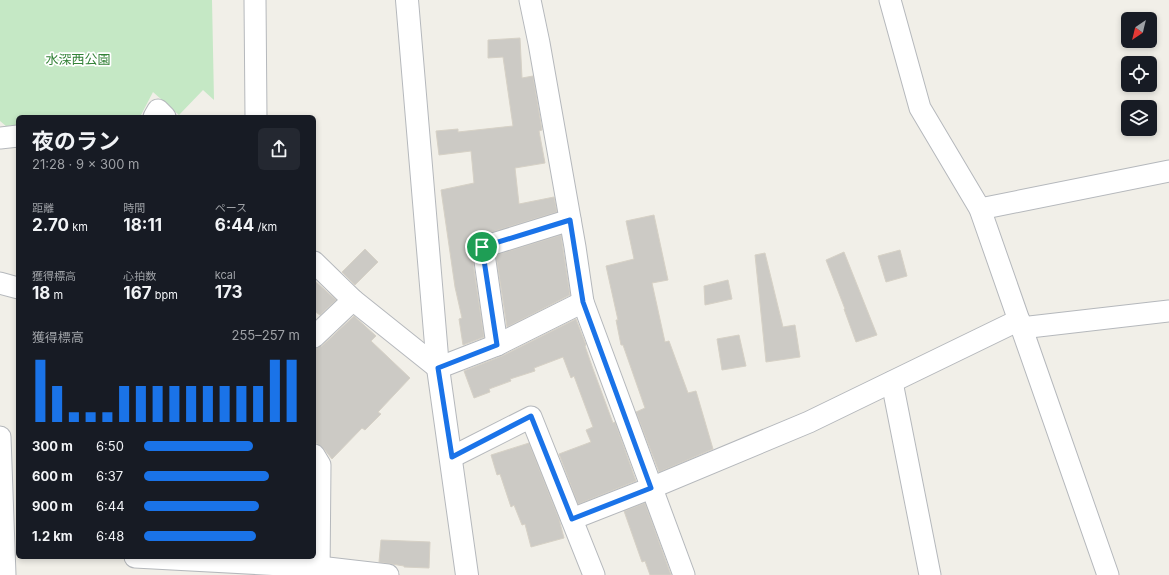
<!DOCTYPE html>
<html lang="ja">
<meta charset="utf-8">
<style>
:root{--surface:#171b24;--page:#242831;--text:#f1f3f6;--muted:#9ea1a6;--accent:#1a73e8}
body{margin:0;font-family:Inter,"Noto Sans JP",sans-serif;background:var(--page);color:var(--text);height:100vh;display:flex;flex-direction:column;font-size:15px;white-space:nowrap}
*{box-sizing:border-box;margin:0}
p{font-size:13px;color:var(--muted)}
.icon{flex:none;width:22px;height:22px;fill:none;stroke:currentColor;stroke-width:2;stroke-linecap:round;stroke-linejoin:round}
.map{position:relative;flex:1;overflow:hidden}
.drawer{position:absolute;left:16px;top:115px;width:300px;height:444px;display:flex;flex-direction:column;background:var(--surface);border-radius:6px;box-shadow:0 2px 6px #0003}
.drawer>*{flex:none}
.needle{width:26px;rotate:215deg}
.buttons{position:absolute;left:1121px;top:12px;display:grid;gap:8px}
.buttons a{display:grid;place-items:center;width:36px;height:36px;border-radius:6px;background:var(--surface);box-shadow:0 2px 6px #0003;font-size:20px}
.pin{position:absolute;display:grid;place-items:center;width:34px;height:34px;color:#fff;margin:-17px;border:2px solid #fff;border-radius:50%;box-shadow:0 1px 4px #0007}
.round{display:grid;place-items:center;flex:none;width:42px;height:42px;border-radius:6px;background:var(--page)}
.overview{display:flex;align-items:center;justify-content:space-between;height:68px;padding:0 16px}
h1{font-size:22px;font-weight:700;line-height:30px}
.stats{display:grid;grid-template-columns:repeat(3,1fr);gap:6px;height:68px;padding:4px 16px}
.stats div{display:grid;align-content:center}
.stats b{font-size:17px;font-weight:700}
.stats small{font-size:11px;font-weight:400}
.stats p{font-size:11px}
.chart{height:112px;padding:8px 16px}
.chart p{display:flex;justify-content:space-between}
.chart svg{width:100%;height:72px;margin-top:4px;stroke:var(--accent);stroke-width:6}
ul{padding:0 16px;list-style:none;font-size:13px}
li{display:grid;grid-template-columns:64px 48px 1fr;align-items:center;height:30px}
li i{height:10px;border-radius:5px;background:var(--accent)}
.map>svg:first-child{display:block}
.green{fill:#c5e8c5}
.building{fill:#cccac5;stroke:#d6d1c6}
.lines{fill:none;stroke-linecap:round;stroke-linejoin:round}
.minor-casing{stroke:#b5b8bc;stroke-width:23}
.tertiary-casing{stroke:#b5b8bc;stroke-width:24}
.minor{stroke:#fff;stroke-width:21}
.tertiary{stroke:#fff;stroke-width:22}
.route-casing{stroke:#fff;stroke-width:8}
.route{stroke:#1a73e8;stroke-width:5}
.labels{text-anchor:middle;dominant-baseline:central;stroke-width:3.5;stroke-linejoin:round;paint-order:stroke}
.park-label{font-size:13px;fill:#348238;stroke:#fff}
</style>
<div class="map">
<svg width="1169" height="575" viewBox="0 0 1169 575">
<rect width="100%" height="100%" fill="#f1efe8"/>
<!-- green -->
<path class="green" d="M 0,0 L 212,0 L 214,100 L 203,90 L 179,115 L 153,92 L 140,117 L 18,117 L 18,125 L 6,126 L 0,121 Z"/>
<!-- building -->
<g class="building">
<path d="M 520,38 L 522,78 L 533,76 L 542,130 L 539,131 L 545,163 L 515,168 L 519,204 L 554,197 L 557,212 L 479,236 L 474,239 L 472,243 L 471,249 L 484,337 L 463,345 L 459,319 L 462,318 L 455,287 L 441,190 L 474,183 L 471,151 L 439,155 L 436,131 L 458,129 L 458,132 L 513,126 L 503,57 L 488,58 L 488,40 Z"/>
<path d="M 654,215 L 668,280 L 652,283 L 665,342 L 669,341 L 688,393 L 696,391 L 713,449 L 659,472 L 636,412 L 645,408 L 623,345 L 621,345 L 616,320 L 618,320 L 606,266 L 634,259 L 626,221 Z"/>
<path d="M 561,235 L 570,295 L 507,327 L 496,255 Z"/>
<path d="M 365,249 L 378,262 L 355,285 L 342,272 Z"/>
<path d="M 900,250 L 907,276 L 886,282 L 878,256 Z"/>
<path d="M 844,252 L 877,335 L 856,342 L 844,309 L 845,309 L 826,260 Z"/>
<path d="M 765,253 L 783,327 L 795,325 L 800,357 L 766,362 L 755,255 Z"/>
<path d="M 314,280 L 336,300 L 320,315 L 314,311 Z"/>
<path d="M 728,280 L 732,299 L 705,305 L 704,286 Z"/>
<path d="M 354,316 L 376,336 L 371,341 L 410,378 L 378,412 L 381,414 L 365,430 L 362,428 L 332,459 L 324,449 L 314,441 L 314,349 L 322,346 Z"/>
<path d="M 576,319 L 586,345 L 585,346 L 593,369 L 613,423 L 615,422 L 636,481 L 578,504 L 559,454 L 591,442 L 586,430 L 593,427 L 574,376 L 571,378 L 563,357 L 534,368 L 535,371 L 510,379 L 511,381 L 489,389 L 490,392 L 474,398 L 464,371 L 502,356 Z"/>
<path d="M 739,335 L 746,366 L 722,370 L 717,339 Z"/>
<path d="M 529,443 L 559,519 L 564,538 L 531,547 L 525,524 L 522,525 L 514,505 L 511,507 L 500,474 L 497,475 L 491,455 Z"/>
<path d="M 645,503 L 671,575 L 650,575 L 645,561 L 642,562 L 624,511 Z"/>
<path d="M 381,540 L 430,542 L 429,568 L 404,567 L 404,566 L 379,562 Z"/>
</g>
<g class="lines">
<!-- minor casing -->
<g class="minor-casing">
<g id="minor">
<path d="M 255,0 L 256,117"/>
<path d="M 530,0 L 539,43 L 575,247 L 583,302 L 684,575"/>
<path d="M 890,0 L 920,108 L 980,209 L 1108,575"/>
<path d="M 154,117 L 158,110 L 165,117"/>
<path d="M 0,138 L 18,136"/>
<path d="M 980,209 L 1169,171"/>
<path d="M 314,262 L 353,300 L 438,368 L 497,345 L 583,302"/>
<path d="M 0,283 L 18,288"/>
<path d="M 1021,328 L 1169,311"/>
<path d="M 314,337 L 353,300"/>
<path d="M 497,345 L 483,247 L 570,220"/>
<path d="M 892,382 L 930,575"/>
<path d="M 0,437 L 5,575"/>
<path d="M 314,455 L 320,465 L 319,575"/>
<path d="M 452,457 L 531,417 L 594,575"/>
<path d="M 572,519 L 651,488 L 809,422 L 1019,320"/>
<path d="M 135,557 L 319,567 L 388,575"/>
</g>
</g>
<!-- tertiary casing -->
<g class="tertiary-casing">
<path id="tertiary" d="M 407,0 L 438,368 L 467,575"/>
</g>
<!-- minor -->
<use href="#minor" class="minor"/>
<!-- tertiary -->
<use href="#tertiary" class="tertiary"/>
</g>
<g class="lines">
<!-- route casing -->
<g class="route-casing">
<path id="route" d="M 570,220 L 583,302 L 651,488 L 572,519 L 531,416 L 452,457 L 438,368 L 497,345 L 482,247 Z"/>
</g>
<!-- route -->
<use href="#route" class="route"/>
</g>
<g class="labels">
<!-- park labels -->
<g class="park-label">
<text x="78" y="59">水深西公園</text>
</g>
</g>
</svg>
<div class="buttons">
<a><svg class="needle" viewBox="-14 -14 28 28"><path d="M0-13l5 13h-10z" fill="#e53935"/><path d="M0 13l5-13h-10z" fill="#9ea1a6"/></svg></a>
<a><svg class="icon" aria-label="locate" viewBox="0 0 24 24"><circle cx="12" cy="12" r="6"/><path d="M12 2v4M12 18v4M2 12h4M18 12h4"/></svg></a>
<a><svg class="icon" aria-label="layers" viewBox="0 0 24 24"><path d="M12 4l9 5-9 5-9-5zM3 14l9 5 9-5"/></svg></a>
</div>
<div class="pin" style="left:482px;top:247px;background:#1e9e55"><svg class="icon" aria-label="arrive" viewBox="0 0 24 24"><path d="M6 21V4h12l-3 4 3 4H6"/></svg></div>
<section class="drawer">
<div class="overview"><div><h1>夜のラン</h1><p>21:28 · 9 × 300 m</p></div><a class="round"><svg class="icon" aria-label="share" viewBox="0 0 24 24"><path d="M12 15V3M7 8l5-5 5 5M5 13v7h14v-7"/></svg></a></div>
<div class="stats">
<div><p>距離</p><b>2.70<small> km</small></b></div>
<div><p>時間</p><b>18:11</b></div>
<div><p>ペース</p><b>6:44<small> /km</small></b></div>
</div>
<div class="stats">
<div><p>獲得標高</p><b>18<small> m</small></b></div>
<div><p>心拍数</p><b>167<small> bpm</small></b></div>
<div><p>kcal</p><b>173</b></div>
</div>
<div class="chart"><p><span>獲得標高</span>255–257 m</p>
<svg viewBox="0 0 160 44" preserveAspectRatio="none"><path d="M5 44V6M15 44V22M25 44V38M35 44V38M45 44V38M55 44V22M65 44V22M75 44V22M85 44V22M95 44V22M105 44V22M115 44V22M125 44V22M135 44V22M145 44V6M155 44V6"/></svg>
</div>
<ul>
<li><b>300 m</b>6:50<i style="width:70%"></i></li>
<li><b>600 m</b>6:37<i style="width:80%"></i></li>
<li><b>900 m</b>6:44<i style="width:74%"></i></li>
<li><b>1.2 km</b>6:48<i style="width:72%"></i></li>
</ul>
</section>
</div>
